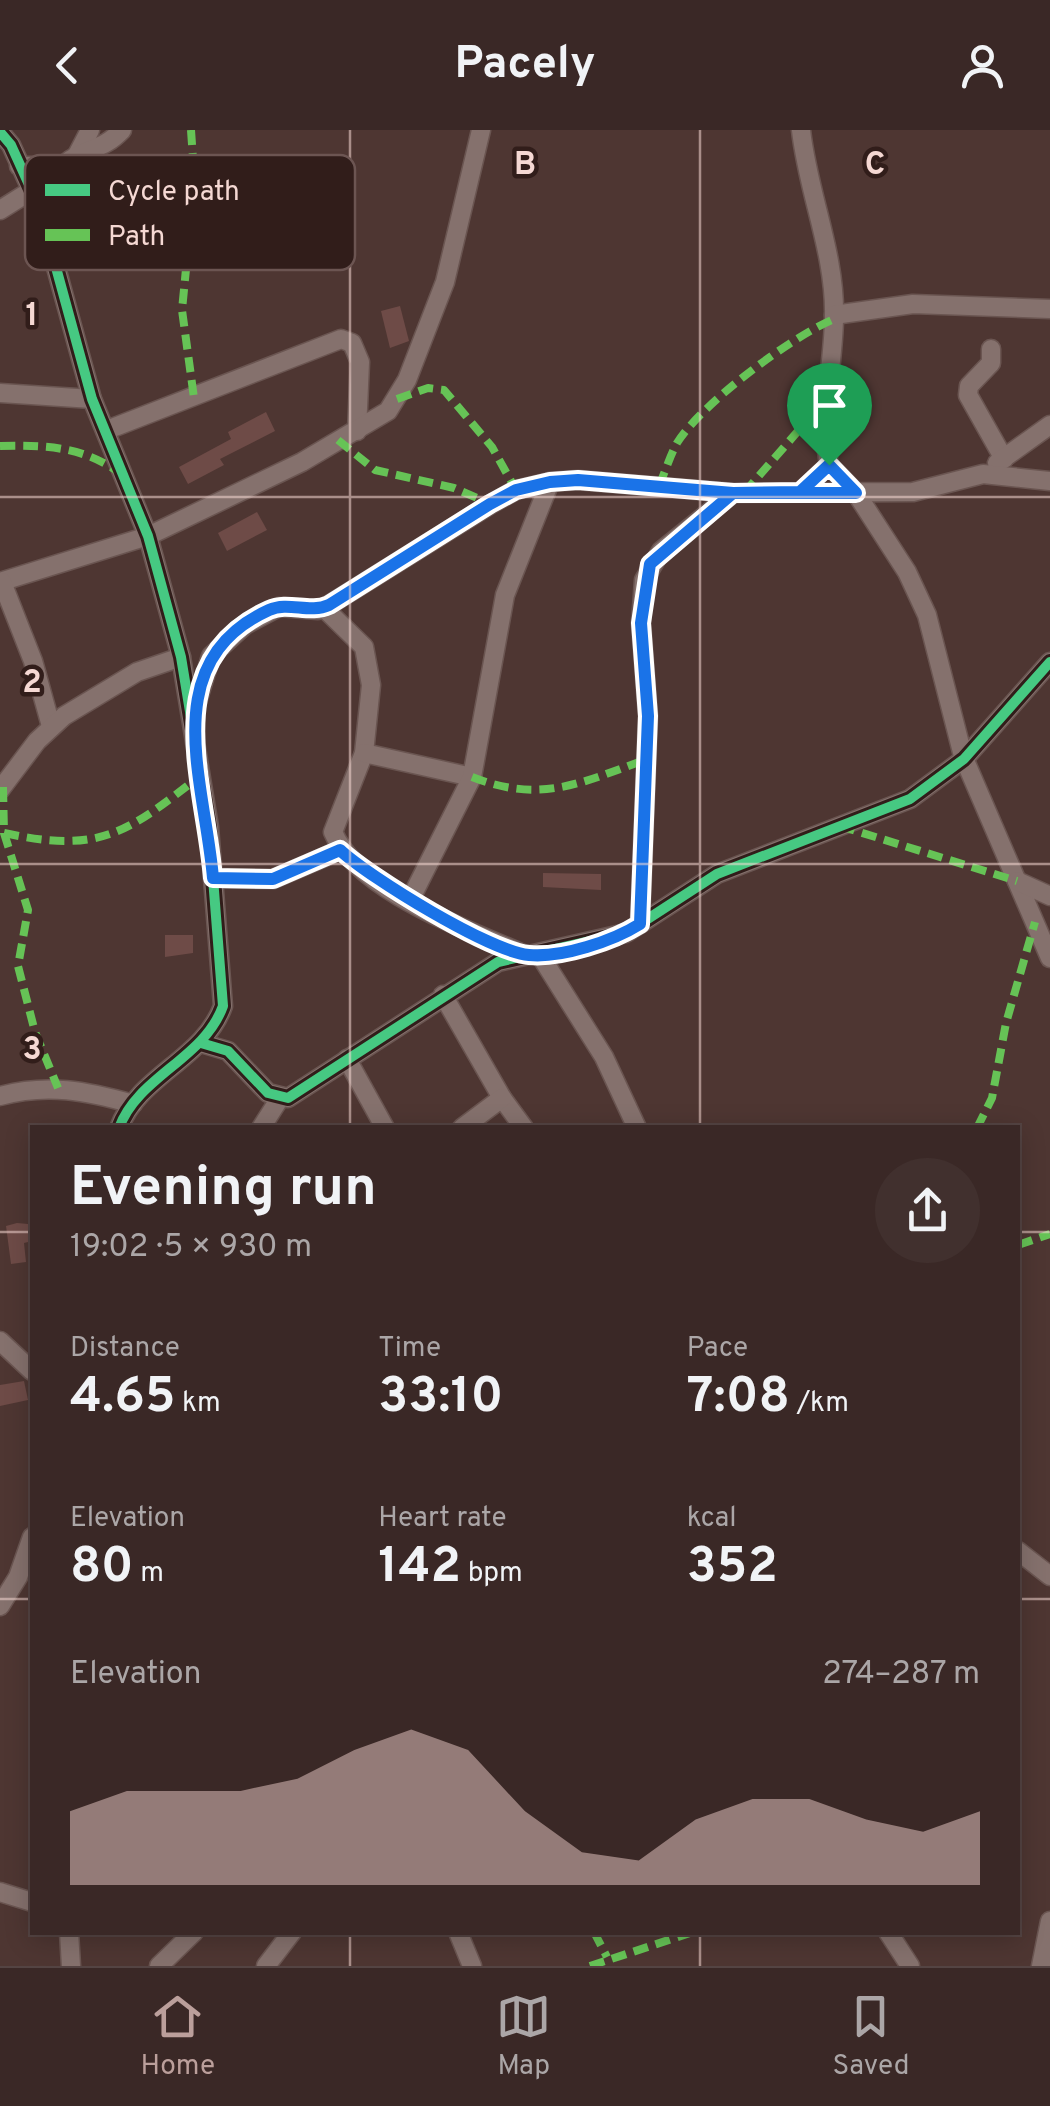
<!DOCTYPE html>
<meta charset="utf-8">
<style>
:root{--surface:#3a2826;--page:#41302e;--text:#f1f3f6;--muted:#aba6a7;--line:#544443;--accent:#bb9f9b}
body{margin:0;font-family:Overpass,sans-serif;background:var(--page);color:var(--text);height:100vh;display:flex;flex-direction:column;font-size:38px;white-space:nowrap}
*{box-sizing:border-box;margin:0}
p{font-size:32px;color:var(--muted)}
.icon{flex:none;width:55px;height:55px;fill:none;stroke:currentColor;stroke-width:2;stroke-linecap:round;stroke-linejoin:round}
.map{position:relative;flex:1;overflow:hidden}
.side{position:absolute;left:30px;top:995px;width:990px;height:810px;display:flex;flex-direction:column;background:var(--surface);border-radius:0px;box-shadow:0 5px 25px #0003,0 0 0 2px var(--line)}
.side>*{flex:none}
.pin{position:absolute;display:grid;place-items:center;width:85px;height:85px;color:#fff;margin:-102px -42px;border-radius:50% 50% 50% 0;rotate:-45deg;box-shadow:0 0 10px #0007}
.pin .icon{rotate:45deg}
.round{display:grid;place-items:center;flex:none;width:105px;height:105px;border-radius:52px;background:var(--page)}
.overview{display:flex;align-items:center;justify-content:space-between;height:170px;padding:0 40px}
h1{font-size:55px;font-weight:700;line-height:75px}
.metrics{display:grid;grid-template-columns:repeat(3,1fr);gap:15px;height:170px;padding:10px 40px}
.metrics div{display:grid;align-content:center}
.metrics b{font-size:50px;font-weight:700}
.metrics small{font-size:28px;font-weight:400}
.metrics p{font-size:28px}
.chart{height:280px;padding:20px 40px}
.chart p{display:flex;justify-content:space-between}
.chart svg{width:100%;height:180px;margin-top:10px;fill:var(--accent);opacity:.7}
header{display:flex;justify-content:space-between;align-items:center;height:130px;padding:0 40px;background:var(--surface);font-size:45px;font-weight:700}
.menu{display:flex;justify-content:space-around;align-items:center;height:140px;border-top:2px solid var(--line);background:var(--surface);font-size:28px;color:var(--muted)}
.menu a{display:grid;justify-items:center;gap:5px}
.menu .selected{color:var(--accent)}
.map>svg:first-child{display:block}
.building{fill:#6e4b47}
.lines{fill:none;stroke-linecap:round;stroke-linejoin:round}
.minor-casing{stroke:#6a5551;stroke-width:21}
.minor{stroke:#85716d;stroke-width:18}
.quiet{stroke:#66c356;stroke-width:8;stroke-dasharray:15 8;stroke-linecap:butt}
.cycleway-casing{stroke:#311d1a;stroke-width:16}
.cycleway{stroke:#46c982;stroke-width:10}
.route-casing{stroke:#fff;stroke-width:20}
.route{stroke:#1a73e8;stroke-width:12}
.grid{fill:none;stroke:#f5d8d3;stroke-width:2.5;stroke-opacity:0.55}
.key{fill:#311d1a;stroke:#6c5552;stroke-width:2.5}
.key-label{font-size:28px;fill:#f5d8d3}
.grid-label{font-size:32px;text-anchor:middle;font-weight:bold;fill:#f5d8d3;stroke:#311d1a;stroke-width:9;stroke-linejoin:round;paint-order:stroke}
</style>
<header><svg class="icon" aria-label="back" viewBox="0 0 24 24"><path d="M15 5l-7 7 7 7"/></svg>Pacely<svg class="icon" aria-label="person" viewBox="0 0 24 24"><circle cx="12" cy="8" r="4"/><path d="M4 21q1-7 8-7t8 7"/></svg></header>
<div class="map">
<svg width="1050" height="1836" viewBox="0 0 1050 1836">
<rect width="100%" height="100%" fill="#4e3632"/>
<!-- building -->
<g class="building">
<path d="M 400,176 L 409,211 L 390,218 L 381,181 Z"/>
<path d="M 266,282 L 275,301 L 220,329 L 224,335 L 188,354 L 179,337 L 231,309 L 228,302 Z"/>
<path d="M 257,382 L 267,400 L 227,421 L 218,403 Z"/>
<path d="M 543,743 L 601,744 L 601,760 L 543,757 Z"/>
<path d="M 165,805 L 193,805 L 193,823 L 165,827 Z"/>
<path d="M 17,1093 L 28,1094 L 32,1111 L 24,1113 L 26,1132 L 11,1134 L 6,1096 Z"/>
<path d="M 24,1251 L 28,1270 L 0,1276 L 0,1255 Z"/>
</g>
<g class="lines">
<!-- minor casing -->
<g class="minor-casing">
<g id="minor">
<path d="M 801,0 C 808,64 836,124 834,189 C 833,239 820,285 829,335 L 856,363 L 907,442 L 927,485 L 963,626 L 1050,828"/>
<path d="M 0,2 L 11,15 L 40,79 L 92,269 L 148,406 L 181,527 L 209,697 L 223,876 C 204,929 138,946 119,998"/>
<path d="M 77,25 L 90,0"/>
<path d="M 19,36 L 62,36"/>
<path d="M 40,79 C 48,61 56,36 75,27 C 94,17 106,17 122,0"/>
<path d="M 0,80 L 32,60"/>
<path d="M 834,185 L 913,174 L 1050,179"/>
<path d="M 991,219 L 991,233 L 969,256 L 968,265 L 1004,329"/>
<path d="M 0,263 L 92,269"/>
<path d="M 107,300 L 341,209 L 352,213 L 360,232 L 357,301"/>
<path d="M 997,333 L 1050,295"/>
<path d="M 0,452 L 148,406 L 302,332 L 388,281 L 407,250 L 445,152 L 481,0"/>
<path d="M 2,452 L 33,531 L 51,596"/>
<path d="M 324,478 L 364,517 L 371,555 L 364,623 L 333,702 C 358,762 468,799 525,825"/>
<path d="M 194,582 L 211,526 L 245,495 L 279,477 L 318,480 L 329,475 L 491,374 L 516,360 L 550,352 L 578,350 L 733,363 L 913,362 L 983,344 L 1050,351"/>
<path d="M 364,623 L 472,647"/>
<path d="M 0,660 L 37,611 L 64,586 L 137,542 L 181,527"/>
<path d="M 213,748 L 273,749 L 341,720"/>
<path d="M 1017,751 L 1050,766"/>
<path d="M 410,770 L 472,647 L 505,465 L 550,352"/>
<path d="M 640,794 L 648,586 L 641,493 L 644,450 L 661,421 L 733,363"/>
<path d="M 540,825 L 604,927 L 637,998"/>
<path d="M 443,865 L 502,968 L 524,998"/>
<path d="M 201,913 L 228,921 L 268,963 L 288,968 L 498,832 L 626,803 L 717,744 L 910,669 L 964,629 L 1050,532"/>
<path d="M 347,929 L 385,998"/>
<path d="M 0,966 C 47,953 87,961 133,974"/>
<path d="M 261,998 L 280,968"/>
<path d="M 462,998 L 502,968"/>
<path d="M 0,1211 L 32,1241"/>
<path d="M 1018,1421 L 1050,1446"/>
<path d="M 0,1476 L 18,1447 L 32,1407"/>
<path d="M 0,1762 L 32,1772"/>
<path d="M 69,1802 L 71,1836"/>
<path d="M 458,1802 L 472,1836"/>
<path d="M 888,1802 L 910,1836"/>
<path d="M 159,1836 L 194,1802"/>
<path d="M 266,1836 L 292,1802"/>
<path d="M 1041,1836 L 1050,1791"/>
</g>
</g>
<!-- minor -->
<use href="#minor" class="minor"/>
<!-- quiet -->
<g class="quiet">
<path d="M 191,0 L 198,101 L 186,139 L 182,180 L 194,268"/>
<path d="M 397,269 L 428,258 L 444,260 L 492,317 L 516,360"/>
<path d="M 338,310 L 375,340 L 454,358 L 491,374"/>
<path d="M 0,316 C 45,315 82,316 120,343"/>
<path d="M 659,356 C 665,342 670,326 677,313 C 702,273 791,207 834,189"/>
<path d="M 744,363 L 826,269"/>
<path d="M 472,647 C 541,674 581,653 647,629"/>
<path d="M 3,657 L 4,703 L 28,780 L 18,836 L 35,902 L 58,958"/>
<path d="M 840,696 L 1017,751"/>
<path d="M 4,703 C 100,724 127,703 200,646"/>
<path d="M 977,998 L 992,968 L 1006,893 L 1035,792"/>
<path d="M 1018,1115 L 1050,1104"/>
<path d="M 594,1802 L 607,1827"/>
<path d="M 590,1836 L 693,1802"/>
</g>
<!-- cycleway casing -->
<g class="cycleway-casing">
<g id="cycleway">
<path d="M 0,2 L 11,15 L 40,79 L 92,269 L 148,406 L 181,527 L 209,697 L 223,876 C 204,929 138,946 119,998"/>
<path d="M 201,913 L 228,921 L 268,963 L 288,968 L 498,832 L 626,803 L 717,744 L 910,669 L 964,629 L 1050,532"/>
</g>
</g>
<!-- cycleway -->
<use href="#cycleway" class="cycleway"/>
</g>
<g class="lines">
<!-- route casing -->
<g class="route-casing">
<path id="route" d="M 829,335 L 800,362 L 733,363 L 578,350 L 550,352 L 516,360 L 490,374 L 329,475 C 309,484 289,471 269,480 C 155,532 205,652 213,748 L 273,749 L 340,720 C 370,748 491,822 529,825 C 562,828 613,811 640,794 L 648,586 L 641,493 L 650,434 L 733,363 L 856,363 L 829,335"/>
</g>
<!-- route -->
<use href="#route" class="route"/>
</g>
<!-- grid -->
<path class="grid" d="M 350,0 L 350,998M 700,0 L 700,998M 0,367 L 1050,367M 0,734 L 1050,734M 0,1102 L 32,1102M 1018,1102 L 1050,1102M 0,1469 L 32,1469M 1018,1469 L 1050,1469M 350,1802 L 350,1836M 700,1802 L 700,1836"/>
<!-- legend -->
<rect x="25" y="25" width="330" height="115" rx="15" class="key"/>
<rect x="45" y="54" width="45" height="12" fill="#46c982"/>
<rect x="45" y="99" width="45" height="12" fill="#66c356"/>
<g class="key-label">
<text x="108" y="70">Cycle path</text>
<text x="108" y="115">Path</text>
</g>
<g class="grid-label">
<text x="525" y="44">B</text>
<text x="875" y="44">C</text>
<text x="32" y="195">1</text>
<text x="32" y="562">2</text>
<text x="32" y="929">3</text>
</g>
</svg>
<div class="pin" style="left:829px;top:335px;background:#1e9e55"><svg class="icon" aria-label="arrive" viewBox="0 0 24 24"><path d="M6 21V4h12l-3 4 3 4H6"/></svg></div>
<section class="side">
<div class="overview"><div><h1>Evening run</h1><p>19:02 · 5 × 930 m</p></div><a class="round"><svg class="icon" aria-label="share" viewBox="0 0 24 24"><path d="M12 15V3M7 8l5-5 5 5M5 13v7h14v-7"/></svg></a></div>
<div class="metrics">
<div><p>Distance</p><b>4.65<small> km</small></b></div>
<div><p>Time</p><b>33:10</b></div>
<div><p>Pace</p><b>7:08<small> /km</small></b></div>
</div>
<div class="metrics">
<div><p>Elevation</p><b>80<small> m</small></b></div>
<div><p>Heart rate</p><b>142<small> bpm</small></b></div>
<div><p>kcal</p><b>352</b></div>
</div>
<div class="chart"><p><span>Elevation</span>274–287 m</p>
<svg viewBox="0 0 160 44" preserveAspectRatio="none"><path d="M0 44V26L10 21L20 21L30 21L40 18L50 11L60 6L70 11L80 26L90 36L100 38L110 28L120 23L130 23L140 28L150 31L160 26V44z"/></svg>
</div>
</section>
</div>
<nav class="menu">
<a class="selected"><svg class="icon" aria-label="home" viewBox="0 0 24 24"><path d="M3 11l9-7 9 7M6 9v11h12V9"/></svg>Home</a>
<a><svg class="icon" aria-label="map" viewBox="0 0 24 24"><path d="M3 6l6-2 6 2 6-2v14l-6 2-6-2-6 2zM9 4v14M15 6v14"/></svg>Map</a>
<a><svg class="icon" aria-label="saved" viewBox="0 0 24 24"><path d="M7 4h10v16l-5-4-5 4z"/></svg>Saved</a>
</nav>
